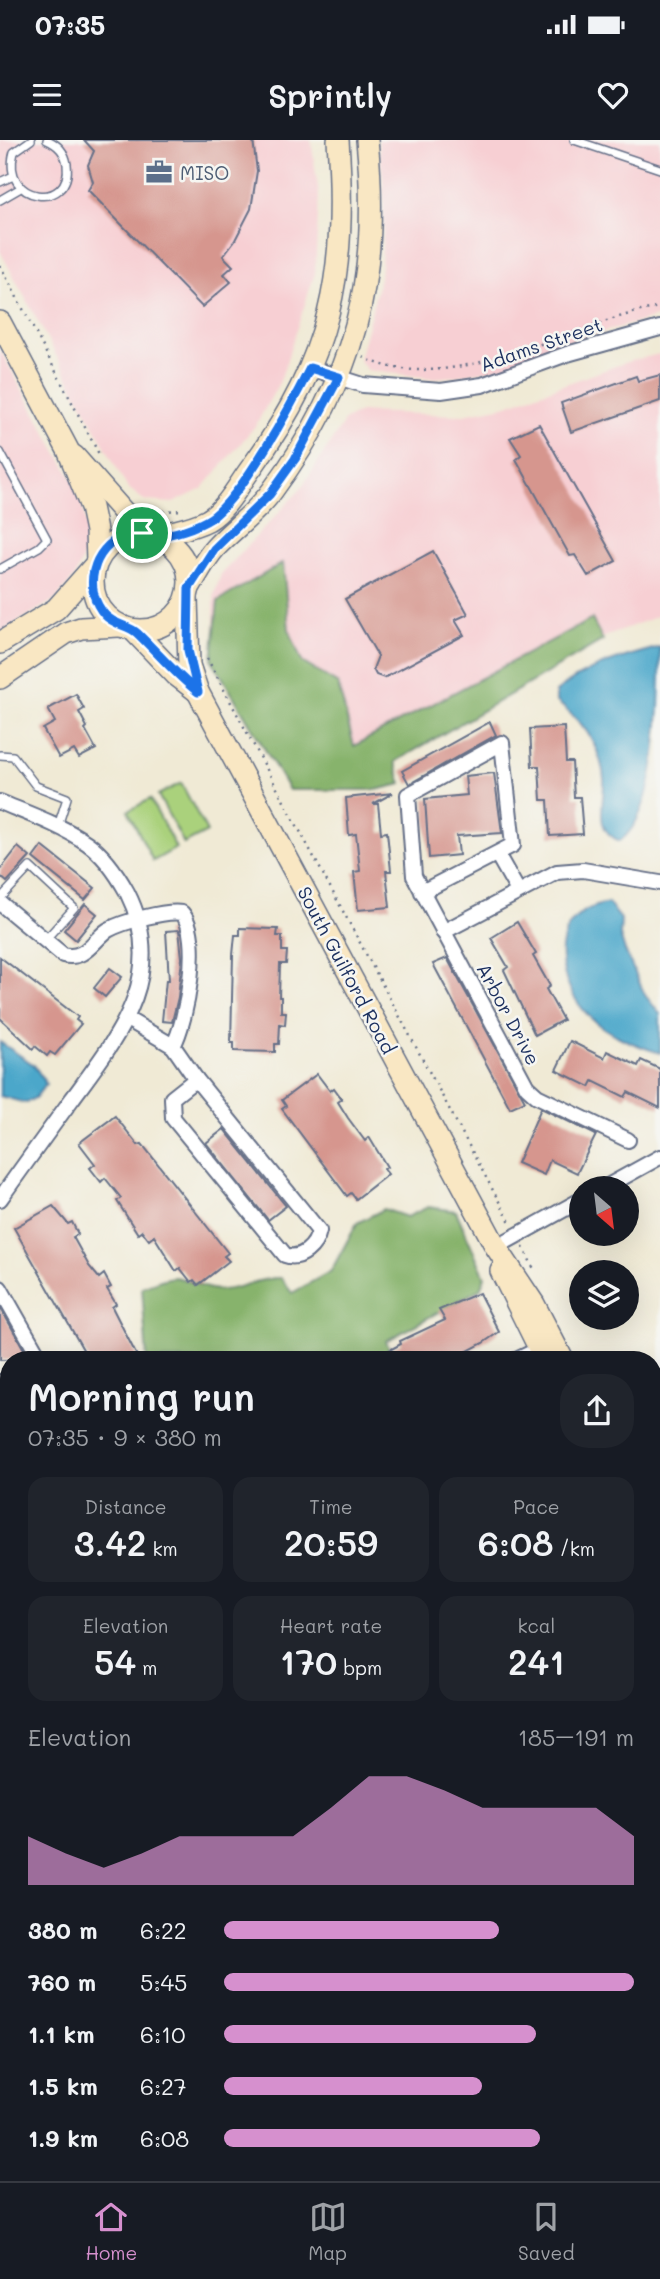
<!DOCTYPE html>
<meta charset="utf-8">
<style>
:root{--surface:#171b24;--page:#20242c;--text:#f1f3f6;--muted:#9ea1a6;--line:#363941;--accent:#d690ce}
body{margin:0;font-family:Mali,sans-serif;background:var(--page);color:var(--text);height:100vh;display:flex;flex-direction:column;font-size:26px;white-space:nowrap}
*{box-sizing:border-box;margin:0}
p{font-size:23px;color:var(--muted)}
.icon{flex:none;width:38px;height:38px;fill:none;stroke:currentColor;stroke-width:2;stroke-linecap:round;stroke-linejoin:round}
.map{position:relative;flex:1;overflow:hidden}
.details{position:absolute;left:0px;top:1211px;width:662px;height:831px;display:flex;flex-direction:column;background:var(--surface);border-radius:28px 28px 0 0;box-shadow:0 7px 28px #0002}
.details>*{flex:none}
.needle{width:46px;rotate:152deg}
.fabs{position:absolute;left:569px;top:1036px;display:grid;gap:14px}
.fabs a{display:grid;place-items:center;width:70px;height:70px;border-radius:50%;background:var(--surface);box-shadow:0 7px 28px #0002;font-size:35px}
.pin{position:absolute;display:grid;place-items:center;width:60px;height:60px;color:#fff;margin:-30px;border:4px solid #fff;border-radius:50%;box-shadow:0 2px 7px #0007}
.round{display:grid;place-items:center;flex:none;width:74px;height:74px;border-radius:28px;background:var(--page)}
.headline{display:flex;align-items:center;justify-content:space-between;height:119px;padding:0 28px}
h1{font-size:38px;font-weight:600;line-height:52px}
.stats{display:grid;grid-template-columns:repeat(3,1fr);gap:10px;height:119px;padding:7px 28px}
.stats div{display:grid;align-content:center;border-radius:18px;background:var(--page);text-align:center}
.stats b{font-size:35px;font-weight:600}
.stats small{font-size:19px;font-weight:400}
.stats p{font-size:19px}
.chart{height:196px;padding:14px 28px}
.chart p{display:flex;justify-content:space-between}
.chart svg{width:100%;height:126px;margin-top:7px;fill:var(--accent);opacity:.7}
ul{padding:0 28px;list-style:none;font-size:23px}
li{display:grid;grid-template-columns:112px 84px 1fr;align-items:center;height:52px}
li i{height:18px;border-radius:9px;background:var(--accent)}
.status{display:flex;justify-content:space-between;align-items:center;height:49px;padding:0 35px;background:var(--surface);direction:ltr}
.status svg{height:19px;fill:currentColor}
header{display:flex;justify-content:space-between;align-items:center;height:91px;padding:0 28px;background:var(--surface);font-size:32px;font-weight:600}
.menu{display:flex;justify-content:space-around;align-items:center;height:98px;border-top:2px solid var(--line);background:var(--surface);font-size:19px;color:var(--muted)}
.menu a{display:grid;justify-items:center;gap:4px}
.menu .active{color:var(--accent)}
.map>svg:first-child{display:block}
.built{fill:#f7cfd3}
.green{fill:#aad17c;stroke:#62806d;stroke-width:2}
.forest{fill:#87b36c;stroke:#517165;stroke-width:2}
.water{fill:#4ca7ca;stroke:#346b94;stroke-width:2}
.building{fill:#d6968e}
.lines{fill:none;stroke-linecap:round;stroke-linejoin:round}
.lane-casing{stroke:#667088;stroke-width:10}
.street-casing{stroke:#667088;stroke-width:18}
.secondary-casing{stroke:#667088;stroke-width:24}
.path{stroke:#667088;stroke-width:2.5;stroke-dasharray:2 5;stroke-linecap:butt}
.lane{stroke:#fff;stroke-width:7}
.street{stroke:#fff;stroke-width:14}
.secondary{stroke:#f9e7c3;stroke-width:21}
.route-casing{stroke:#fff;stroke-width:14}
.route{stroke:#1a73e8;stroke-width:9}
.labels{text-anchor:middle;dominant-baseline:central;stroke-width:5;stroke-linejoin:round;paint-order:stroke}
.service-label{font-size:19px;fill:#4e5e75;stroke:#f6f6f2;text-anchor:start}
.street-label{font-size:19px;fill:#1b2f5e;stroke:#f6f6f2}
</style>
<div class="status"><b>07:35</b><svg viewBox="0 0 49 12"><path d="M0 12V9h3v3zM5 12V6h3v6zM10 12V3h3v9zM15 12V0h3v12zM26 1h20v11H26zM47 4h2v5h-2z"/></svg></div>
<header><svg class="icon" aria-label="menu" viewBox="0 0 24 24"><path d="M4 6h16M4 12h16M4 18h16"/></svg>Sprintly<svg class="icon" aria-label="heart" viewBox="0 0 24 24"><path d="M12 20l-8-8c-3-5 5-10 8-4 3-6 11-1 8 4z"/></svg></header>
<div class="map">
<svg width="660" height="2041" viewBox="0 0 660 2041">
<rect width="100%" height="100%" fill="#f6f6f2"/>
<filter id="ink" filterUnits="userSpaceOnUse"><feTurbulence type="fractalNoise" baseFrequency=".0143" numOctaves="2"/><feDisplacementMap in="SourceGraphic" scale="14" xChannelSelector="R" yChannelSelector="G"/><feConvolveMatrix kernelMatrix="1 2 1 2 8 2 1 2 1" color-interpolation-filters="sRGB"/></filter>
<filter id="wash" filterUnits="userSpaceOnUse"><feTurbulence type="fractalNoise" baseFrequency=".00686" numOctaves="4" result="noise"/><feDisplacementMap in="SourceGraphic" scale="28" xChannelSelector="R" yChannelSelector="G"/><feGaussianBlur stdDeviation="1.57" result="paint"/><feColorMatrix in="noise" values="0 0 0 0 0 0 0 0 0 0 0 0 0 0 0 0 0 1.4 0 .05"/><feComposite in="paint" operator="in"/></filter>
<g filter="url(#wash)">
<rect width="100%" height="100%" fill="#f0ead5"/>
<!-- built -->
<g class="built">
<path d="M 0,0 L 311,0 L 319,55 L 315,133 L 280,241 L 256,285 L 202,349 L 173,363 L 145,361 L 127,347 L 0,111 Z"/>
<path d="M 378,0 L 660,0 L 660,176 L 566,202 L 502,228 L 457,236 L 431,238 L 367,230 L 359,220 L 380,138 L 384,81 L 383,39 Z"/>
<path d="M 0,210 L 80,353 L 89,403 L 75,436 L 56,459 L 0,492 Z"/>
<path d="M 660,214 L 660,475 L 532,526 L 293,643 L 214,515 L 214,455 L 221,434 L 300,350 L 345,280 L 360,272 L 459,275 L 504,266 L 630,221 Z"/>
</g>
<!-- green -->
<g class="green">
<path d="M 181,643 L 207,692 L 184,704 L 158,655 Z"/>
<path d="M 150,659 L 176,708 L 153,721 L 128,671 Z"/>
</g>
<!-- forest -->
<g class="forest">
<path d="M 283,423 L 289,489 L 302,522 L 338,544 L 354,606 L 592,479 L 603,500 L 395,622 L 402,644 L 376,650 L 289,650 L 212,520 L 218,461 Z"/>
<path d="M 428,1067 L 456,1071 L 485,1137 L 480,1149 L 386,1201 L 394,1220 L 147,1220 L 142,1147 C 151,1144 165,1137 174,1137 C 191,1139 204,1151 222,1150 C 244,1148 260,1137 281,1138 L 292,1153 L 331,1131 L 357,1083 L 384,1069 L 407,1077 Z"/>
<path d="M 9,1321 L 9,1943 L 0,1942 L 0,1325 Z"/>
</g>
<!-- water -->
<g class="water">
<path d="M 660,507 C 660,562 660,671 620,701 C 592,690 605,663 604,639 C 603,627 598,612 593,602 C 585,585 569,572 556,561 L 556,552 C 585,527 623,517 660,507 Z"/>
<path d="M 608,763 L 621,779 L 620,795 L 625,811 L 645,855 L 660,874 L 660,913 C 634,905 603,893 585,872 C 553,835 548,773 608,763 Z"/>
<path d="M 0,902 L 34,925 L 46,944 L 35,958 L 25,963 L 0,956 Z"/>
</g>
<g id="blocks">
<!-- building -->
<g class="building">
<path d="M 84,0 L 253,0 L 257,31 L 251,69 L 235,100 L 223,116 L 233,126 L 224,134 L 231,142 L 202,167 L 88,50 L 93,42 L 88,25 L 94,11 Z"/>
<path d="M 660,235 L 660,261 L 571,292 L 561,263 L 636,236 L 638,241 Z"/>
<path d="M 539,284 L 616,421 L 588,436 L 575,415 L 570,416 L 516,319 L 521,315 L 510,298 Z"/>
<path d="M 433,411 L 468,474 L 455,480 L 464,495 L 384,538 L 376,535 L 373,529 L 378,516 L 345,459 Z"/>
<path d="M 76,554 L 84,569 L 79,572 L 87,587 L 85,589 L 96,609 L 79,618 L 74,610 L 59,618 L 43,589 L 55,582 L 48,569 Z"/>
<path d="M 490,582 L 496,595 L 409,644 L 402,631 Z"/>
<path d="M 564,587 L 566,622 L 572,622 L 574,657 L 580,657 L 583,694 L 550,696 L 548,660 L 541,660 L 539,626 L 532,626 L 530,589 Z"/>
<path d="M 494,633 L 502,693 L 457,696 L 459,715 L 429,718 L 425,659 L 467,655 L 465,636 Z"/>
<path d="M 393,653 L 373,664 L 378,664 L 381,693 L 387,692 L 391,731 L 386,731 L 390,767 L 358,770 L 354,732 L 360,731 L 356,694 L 349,695 L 346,658 Z"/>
<path d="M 42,706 L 95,748 L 85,760 L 33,718 Z"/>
<path d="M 18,707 L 30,717 L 7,742 L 0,736 L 0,730 Z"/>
<path d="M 85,764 L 97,774 L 76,800 L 64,790 Z"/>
<path d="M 517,782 L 536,814 L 533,816 L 550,846 L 546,849 L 563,880 L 535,895 L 504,830 L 508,827 L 491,798 Z"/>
<path d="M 240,788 L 278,789 L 277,796 L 282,796 L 282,811 L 287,811 L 286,824 L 280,824 L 279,857 L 281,857 L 281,872 L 286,872 L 285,885 L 280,884 L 279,904 L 275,904 L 275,912 L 234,911 L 234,903 L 231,903 L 233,815 L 235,795 L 240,795 Z"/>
<path d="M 179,790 L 182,818 L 178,857 L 172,882 L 162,881 L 166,840 L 169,840 L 166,791 Z"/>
<path d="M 0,817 L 78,877 L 76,880 L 81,884 L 55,915 L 50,912 L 47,916 L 35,906 L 33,909 L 0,878 Z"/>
<path d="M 447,818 L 525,961 L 510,968 L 433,824 Z"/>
<path d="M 110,828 L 122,837 L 105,857 L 94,848 Z"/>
<path d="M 570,901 L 604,918 L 607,911 L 638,926 L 641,920 L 660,929 L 660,968 L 628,952 L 625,957 L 593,941 L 590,947 L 556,930 Z"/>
<path d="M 317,934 L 330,951 L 334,948 L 342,959 L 338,962 L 348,978 L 365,1001 L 369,997 L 387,1027 L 384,1029 L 388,1034 L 356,1059 L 351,1053 L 347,1056 L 282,969 L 286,966 L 282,960 Z"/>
<path d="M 541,968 L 596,995 L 577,1033 L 550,1020 L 544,1035 L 517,1023 Z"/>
<path d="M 115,976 L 138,1005 L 142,1004 L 228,1113 L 224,1116 L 229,1121 L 198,1145 L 194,1140 L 191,1142 L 180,1128 L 176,1131 L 154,1096 L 149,1100 L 142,1091 L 138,1094 L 117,1061 L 121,1058 L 105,1038 L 101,1042 L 90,1028 L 95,1024 L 79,1003 Z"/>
<path d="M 224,989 L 286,1066 L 268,1080 L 206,1003 Z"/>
<path d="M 53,1066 L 68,1084 L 72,1082 L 78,1094 L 73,1097 L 89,1126 L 99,1138 L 104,1134 L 111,1147 L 107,1149 L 116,1164 L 112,1167 L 139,1220 L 89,1220 L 14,1088 Z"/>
<path d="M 479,1153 L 499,1192 L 483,1203 L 451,1220 L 371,1220 L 401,1204 L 400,1201 L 445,1180 L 439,1170 Z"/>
<path d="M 0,1167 L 30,1220 L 0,1220 Z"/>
</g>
</g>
</g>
<g filter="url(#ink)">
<use href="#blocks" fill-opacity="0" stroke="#667088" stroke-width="2"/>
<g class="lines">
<!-- lane casing -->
<g class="lane-casing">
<g id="lane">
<path d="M 31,0 L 14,12 C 0,63 73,72 67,24 C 65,12 57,4 47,0"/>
<path d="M 574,0 L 660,29"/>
<path d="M 0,42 L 11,37"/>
<path d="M 0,60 L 19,49"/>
<path d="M 0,312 L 47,399 L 39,407 L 0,429"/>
<path d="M 0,615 L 13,616 L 36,646 L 67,658 L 58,686"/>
<path d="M 0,759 L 30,727 L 74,768 L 45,800"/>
</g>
</g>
<!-- street casing -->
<g class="street-casing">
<g id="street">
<path d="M 310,228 L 363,245 L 441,251 L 482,245 L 567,214 L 660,188"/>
<path d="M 0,662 C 29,674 61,685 87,703 C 104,715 117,734 127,752 C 169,835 119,895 72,959 C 48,992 24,1025 0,1059"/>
<path d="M 497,714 L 518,751"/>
<path d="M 422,752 L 513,705 L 502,603 L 408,655 L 414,736 L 527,947 L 537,956 L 628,1000"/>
<path d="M 0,763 L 63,815 C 85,821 93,800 108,790 C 122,782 166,770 182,773 C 202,796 187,881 173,906"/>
<path d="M 443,792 L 557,732 L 583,730 L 660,743"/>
<path d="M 127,879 L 173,906 L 196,939"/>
<path d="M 196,939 L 319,1091 C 316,1106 301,1121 285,1115 L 173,978 L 172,958 Z"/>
<path d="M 604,1048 L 660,1017"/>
<path d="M 496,1107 L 581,1060"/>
<path d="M 0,1148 L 41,1220"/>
<path d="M 516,1220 L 539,1209"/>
<path d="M 0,1242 L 9,1257"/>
<path d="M 653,1617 L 660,1613"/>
<path d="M 0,1793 L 9,1788"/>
<path d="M 653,1842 L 660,1838"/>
<path d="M 653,1872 L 660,1885"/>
<path d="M 120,2034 L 124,2041"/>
<path d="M 18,2041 L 31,2034"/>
</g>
</g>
<!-- secondary casing -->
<g class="secondary-casing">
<g id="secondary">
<path d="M 0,182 L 68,310 L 91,367 L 96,391 L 97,421"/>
<path d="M 74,316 L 142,393"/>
<circle cx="141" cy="442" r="48"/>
<path d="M 157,396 C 174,391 193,388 208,380 C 227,369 239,344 252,327 C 332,216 347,134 338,0"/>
<path d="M 189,448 C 197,435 205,419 215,408 C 234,388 256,373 272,351 C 355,239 381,138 367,0"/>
<path d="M 187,458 L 189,525 L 198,552 L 496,1107 L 534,1164 L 563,1220"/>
<path d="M 133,490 L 176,535 L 198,552"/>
<path d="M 0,503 L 56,469 L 95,425"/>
<path d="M 0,538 L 66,493 L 81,488 L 119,486"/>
<path d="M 501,1131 L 545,1220"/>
<path d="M 653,1386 L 660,1400"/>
<path d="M 653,1422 L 660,1436"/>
</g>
</g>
<!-- path -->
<g class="path">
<path d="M 0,125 L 100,316"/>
<path d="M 363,217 C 447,261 574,181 660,167"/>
<path d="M 149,372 L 181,370"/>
<path d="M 207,518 L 510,1082"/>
<path d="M 523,1107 L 534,1129"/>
<path d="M 653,1358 L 658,1367"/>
</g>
<!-- lane -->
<use href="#lane" class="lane"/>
<!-- street -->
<use href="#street" class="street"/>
<!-- secondary -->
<use href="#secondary" class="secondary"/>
</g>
</g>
<g class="lines" filter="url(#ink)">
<!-- route casing -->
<g class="route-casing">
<path id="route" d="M 310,228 L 339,237 L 295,319 L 270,354 L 214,409 L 189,448 L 188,510 L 198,552 C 175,534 158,513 137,493 C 128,485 114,485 105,475 C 82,450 92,408 124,396 C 135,392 144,394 155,395 C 169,397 199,386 211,378 C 242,357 292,264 310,228 Z"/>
</g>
<!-- route -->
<use href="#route" class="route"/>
</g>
<!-- icons -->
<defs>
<g id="office-bare" transform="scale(2.1)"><path d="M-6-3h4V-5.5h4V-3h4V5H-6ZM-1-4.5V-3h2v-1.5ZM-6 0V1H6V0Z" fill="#5c6f8a" stroke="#f6f6f2" stroke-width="2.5" paint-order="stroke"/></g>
</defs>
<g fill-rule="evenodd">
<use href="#office-bare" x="159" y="32"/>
</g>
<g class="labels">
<!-- service labels -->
<g class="service-label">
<text x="180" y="32">MISO</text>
</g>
<!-- street labels -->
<g class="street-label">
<text transform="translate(541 204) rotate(-19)">Adams Street</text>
<text transform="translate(347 830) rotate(62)">South Guilford Road</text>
<text transform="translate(509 874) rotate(62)">Arbor Drive</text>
</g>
</g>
</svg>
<div class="fabs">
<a><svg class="needle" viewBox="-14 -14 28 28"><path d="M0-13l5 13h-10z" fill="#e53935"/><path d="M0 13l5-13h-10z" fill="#9ea1a6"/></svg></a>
<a><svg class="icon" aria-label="layers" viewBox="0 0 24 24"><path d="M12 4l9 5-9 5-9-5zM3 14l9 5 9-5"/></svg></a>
</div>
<div class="pin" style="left:142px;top:393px;background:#1e9e55"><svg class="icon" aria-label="arrive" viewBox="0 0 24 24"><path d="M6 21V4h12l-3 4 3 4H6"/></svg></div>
<section class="details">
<div class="headline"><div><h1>Morning run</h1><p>07:35 · 9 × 380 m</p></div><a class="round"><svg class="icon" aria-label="share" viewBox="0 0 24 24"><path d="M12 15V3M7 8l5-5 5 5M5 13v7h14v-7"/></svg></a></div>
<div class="stats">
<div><p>Distance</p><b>3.42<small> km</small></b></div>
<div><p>Time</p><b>20:59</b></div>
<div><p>Pace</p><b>6:08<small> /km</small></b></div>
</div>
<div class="stats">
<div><p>Elevation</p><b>54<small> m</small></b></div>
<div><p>Heart rate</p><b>170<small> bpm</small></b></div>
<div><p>kcal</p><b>241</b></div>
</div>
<div class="chart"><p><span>Elevation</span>185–191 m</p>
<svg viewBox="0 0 160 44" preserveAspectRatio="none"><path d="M0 44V27L10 33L20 38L30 33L40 27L50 27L60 27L70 27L80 17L90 6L100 6L110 11L120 17L130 17L140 17L150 17L160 27V44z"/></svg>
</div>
<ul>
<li><b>380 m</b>6:22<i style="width:67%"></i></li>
<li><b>760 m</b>5:45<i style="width:100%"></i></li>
<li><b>1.1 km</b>6:10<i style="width:76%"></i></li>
<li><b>1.5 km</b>6:27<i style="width:63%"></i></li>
<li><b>1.9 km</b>6:08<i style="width:77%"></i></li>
</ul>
</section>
</div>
<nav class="menu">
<a class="active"><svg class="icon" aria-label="home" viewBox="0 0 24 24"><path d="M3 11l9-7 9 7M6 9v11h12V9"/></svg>Home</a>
<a><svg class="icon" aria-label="map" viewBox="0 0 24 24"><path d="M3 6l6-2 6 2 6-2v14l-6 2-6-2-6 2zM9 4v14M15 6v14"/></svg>Map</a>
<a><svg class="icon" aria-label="saved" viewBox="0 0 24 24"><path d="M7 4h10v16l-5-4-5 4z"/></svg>Saved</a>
</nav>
